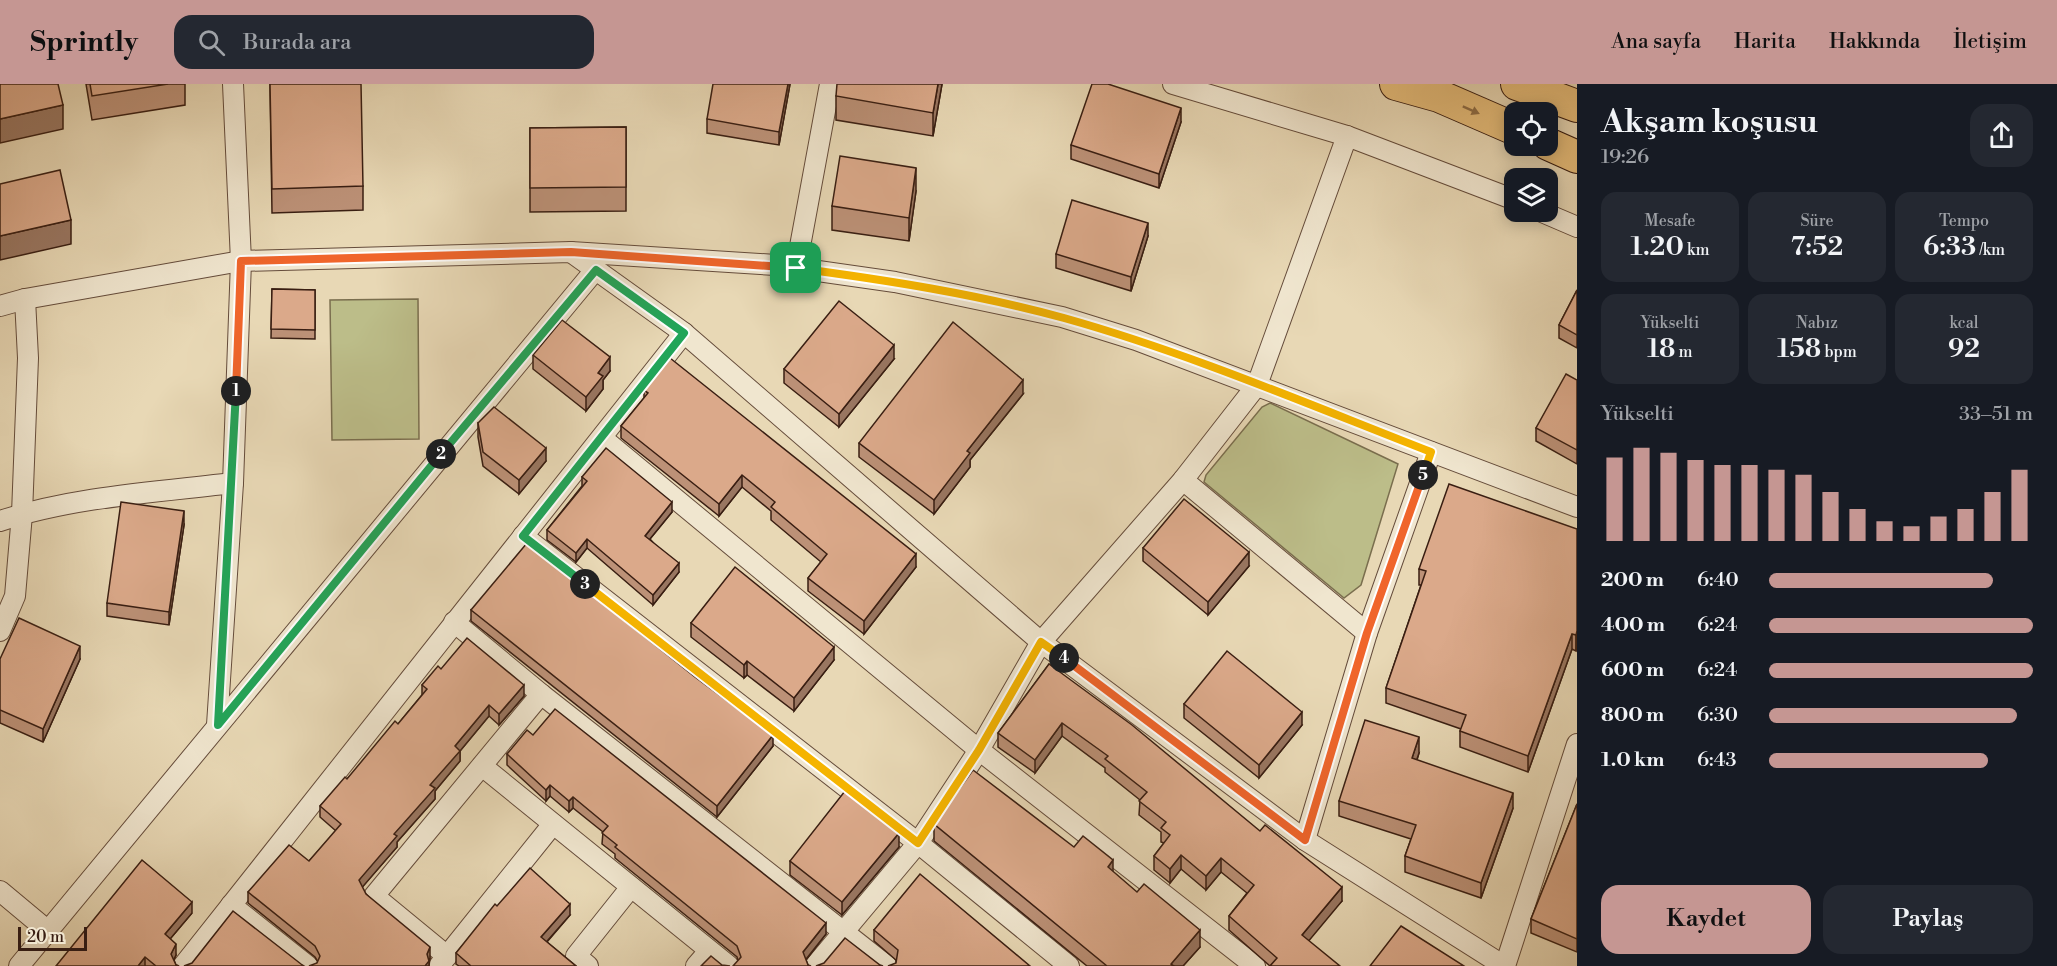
<!DOCTYPE html>
<html lang="tr">
<meta charset="utf-8">
<style>
:root{--surface:#171b24;--page:#242831;--text:#f1f3f6;--muted:#9ea1a6;--accent:#c59692}
body{margin:0;font-family:"Libre Bodoni",serif;background:var(--page);color:var(--text);height:100vh;display:flex;flex-direction:column;font-size:22px;white-space:nowrap}
*{box-sizing:border-box;margin:0}
p{font-size:20px;color:var(--muted)}
.icon{flex:none;width:33px;height:33px;fill:none;stroke:currentColor;stroke-width:2;stroke-linecap:round;stroke-linejoin:round}
.map{position:relative;flex:1;overflow:hidden}
.panel{display:flex;flex-direction:column;background:var(--surface);width:480px}
.panel>*{flex:none}
.buttons{position:absolute;left:1504px;top:18px;display:grid;gap:12px}
.buttons a{display:grid;place-items:center;width:54px;height:54px;border-radius:12px;background:var(--surface);box-shadow:0 3px 15px #0003;font-size:30px}
.scale{position:absolute;left:18px;bottom:15px;width:69px;box-sizing:border-box;padding-left:6px;border:3px solid #391e12;border-top:0;font-size:16px;line-height:21px;white-space:nowrap;color:#391e12;-webkit-text-stroke:4px #f0e6cf;paint-order:stroke}
.pin{position:absolute;display:grid;place-items:center;width:51px;height:51px;color:#fff;margin:-26px;border-radius:12px;box-shadow:0 3px 9px #0006}
.km{position:absolute;width:30px;height:30px;margin:-15px;border-radius:50%;background:#222;color:#fff;font-size:16px;line-height:30px;text-align:center}
.round{display:grid;place-items:center;flex:none;width:63px;height:63px;border-radius:18px;background:var(--page)}
.head{display:flex;align-items:center;justify-content:space-between;height:102px;padding:0 24px}
h1{font-size:33px;font-weight:600;line-height:45px}
.figures{display:grid;grid-template-columns:repeat(3,1fr);gap:9px;height:102px;padding:6px 24px}
.figures div{display:grid;align-content:center;border-radius:15px;background:var(--page);text-align:center}
.figures b{font-size:26px;font-weight:600}
.figures small{font-size:16px;font-weight:400}
.figures p{font-size:16px}
.chart{height:168px;padding:12px 24px}
.chart p{display:flex;justify-content:space-between}
.chart svg{width:100%;height:108px;margin-top:6px;stroke:var(--accent);stroke-width:6}
.button{display:flex;gap:12px;margin-top:auto;padding:12px 24px}
.button a{flex:1;height:69px;border-radius:18px;background:var(--accent);color:#111;font-size:24px;font-weight:600;line-height:69px;text-align:center}
.button a+a{background:var(--page);color:var(--text)}
ul{padding:0 24px;list-style:none;font-size:20px}
li{display:grid;grid-template-columns:96px 72px 1fr;align-items:center;height:45px}
li i{height:15px;border-radius:8px;background:var(--accent)}
header{display:flex;align-items:center;gap:36px;box-sizing:border-box;height:84px;padding:0 30px;background:var(--accent);color:#111}
header strong{font-size:28px}
nav{display:flex;gap:33px;margin-inline-start:auto;font-size:21px}
.search{width:420px;height:54px;background:var(--page);display:flex;align-items:center;gap:15px;box-sizing:border-box;padding:0 21px;border-radius:18px;color:var(--muted);font-size:22px}
main{display:flex;flex:1;min-height:0}
.map>svg:first-child{display:block}
.green{fill:#bcbd89;stroke:#7a6e4e;stroke-width:1.5}
.lines{fill:none;stroke-linecap:round;stroke-linejoin:round}
.minor-casing{stroke:#654c3b;stroke-width:22}
.trunk-casing{stroke:#391e12;stroke-width:34}
.minor{stroke:#f0e6cf;stroke-width:20}
.trunk{stroke:#e4bc7a;stroke-width:32}
.wall{fill:#bc9177;stroke:#391e12;stroke-width:1.5}
.shaded-wall{fill:#997661;stroke:#391e12;stroke-width:1.5}
.building{fill:#dba98a;stroke:#391e12;stroke-width:1.5}
.oneway{fill:#8e6d46}
.split-1-casing{stroke:#fff;stroke-width:12}
.split-2-casing{stroke:#fff;stroke-width:12}
.split-3-casing{stroke:#fff;stroke-width:12}
.split-4-casing{stroke:#fff;stroke-width:12}
.split-5-casing{stroke:#fff;stroke-width:12}
.split-6-casing{stroke:#fff;stroke-width:12}
.split-1{stroke:#f0652b;stroke-width:8}
.split-2{stroke:#22a559;stroke-width:8}
.split-3{stroke:#22a559;stroke-width:8}
.split-4{stroke:#f5b400;stroke-width:8}
.split-5{stroke:#f0652b;stroke-width:8}
.split-6{stroke:#f5b400;stroke-width:8}
</style>
<header>
<strong>Sprintly</strong>
<div class="search"><svg class="icon" aria-label="search" viewBox="0 0 24 24"><circle cx="10" cy="10" r="6"/><path d="M15 15l6 6"/></svg>Burada ara</div>
<nav><a>Ana sayfa</a><a>Harita</a><a>Hakkında</a><a>İletişim</a></nav>
</header>
<main>
<div class="map">
<svg width="1577" height="882" viewBox="0 0 1577 882">
<rect width="100%" height="100%" fill="#e8d8b5"/>
<filter id="stains"><feTurbulence type="fractalNoise" baseFrequency=".00333" numOctaves="4"/><feColorMatrix values="0 0 0 0 .2 0 0 0 0 .09 0 0 0 0 .02 0 0 0 .5 -.17"/></filter>
<radialGradient id="worn" r=".72"><stop offset=".6" stop-color="#630" stop-opacity="0"/><stop offset="1" stop-color="#630" stop-opacity=".3"/></radialGradient>
<!-- green -->
<g class="green">
<path d="M 418,215 L 419,355 L 332,356 L 330,216 Z"/>
<path d="M 1270,319 L 1398,380 L 1361,501 L 1344,514 L 1204,398 L 1206,391 L 1262,323 Z"/>
</g>
<g class="lines">
<!-- minor casing -->
<g class="minor-casing">
<g id="minor">
<path d="M 1173,0 L 1347,52 L 1515,116"/>
<path d="M 1542,128 L 1577,143"/>
<path d="M 571,168 L 684,249 L 1041,558 L 1305,756 L 1504,882"/>
<path d="M 796,184 L 830,0"/>
<path d="M 0,222 L 25,215 L 241,177 L 571,168 L 776,181 L 895,198 L 1062,233 L 1136,256 L 1577,423"/>
<path d="M 602,354 L 979,666 L 1255,882"/>
<path d="M 1183,396 L 1367,549"/>
<path d="M 0,437 C 73,413 157,408 233,399"/>
<path d="M 523,452 L 918,759 L 1069,882"/>
<path d="M 454,538 L 541,610 L 887,882"/>
<path d="M 0,547 L 15,512 L 22,430 L 28,274 L 25,215"/>
<path d="M 217,641 L 233,399 L 241,177 L 233,0"/>
<path d="M 482,682 L 729,882"/>
<path d="M 1305,756 L 1367,549 L 1431,368"/>
<path d="M 0,807 L 48,847"/>
<path d="M 231,821 L 308,882"/>
<path d="M 447,872 L 374,812 L 541,610"/>
<path d="M 19,882 L 596,185"/>
<path d="M 183,882 L 684,249"/>
<path d="M 439,882 L 553,740"/>
<path d="M 588,882 L 576,872 L 631,803"/>
<path d="M 696,882 L 709,867"/>
<path d="M 815,882 L 918,759 L 979,666 L 1041,558 L 1183,396 L 1257,301 L 1347,52"/>
<path d="M 1505,882 L 1577,660"/>
</g>
</g>
<!-- trunk casing -->
<g class="trunk-casing">
<g id="trunk">
<path d="M 1396,0 L 1439,12 L 1515,45"/>
<path d="M 1517,0 L 1577,22"/>
<path d="M 1548,60 L 1577,73"/>
</g>
</g>
<!-- minor -->
<use href="#minor" class="minor"/>
<!-- trunk -->
<use href="#trunk" class="trunk"/>
</g>
<!-- wall -->
<g class="wall">
<path d="M 86,0 L 185,0 L 185,21 L 92,36 Z"/>
<path d="M 270,0 L 363,102 L 363,126 L 272,129 Z"/>
<path d="M 790,0 L 779,61 L 707,49 L 707,35 Z"/>
<path d="M 942,0 L 933,52 L 836,36 L 836,12 Z"/>
<path d="M 1181,38 L 1159,104 L 1071,75 L 1071,61 Z"/>
<path d="M 626,43 L 626,127 L 530,128 L 530,44 Z"/>
<path d="M 916,107 L 909,157 L 832,146 L 832,122 Z"/>
<path d="M 1148,152 L 1131,207 L 1056,184 L 1056,170 Z"/>
<path d="M 272,205 L 315,206 L 315,255 L 271,254 Z"/>
<path d="M 1577,206 L 1577,264 L 1559,254 L 1559,241 Z"/>
<path d="M 533,271 L 610,287 L 603,296 L 603,305 L 586,327 L 533,285 Z"/>
<path d="M 894,275 L 839,343 L 784,299 L 784,285 Z"/>
<path d="M 1577,296 L 1577,380 L 1536,357 L 1536,344 Z"/>
<path d="M 644,306 L 916,483 L 864,550 L 808,507 L 808,494 L 821,478 L 771,436 L 771,427 L 742,403 L 719,432 L 621,354 L 621,342 L 644,314 Z"/>
<path d="M 1023,310 L 970,376 L 970,383 L 934,430 L 859,373 L 859,359 Z"/>
<path d="M 478,339 L 546,377 L 519,410 L 483,382 L 478,353 Z"/>
<path d="M 582,393 L 672,428 L 650,455 L 679,488 L 653,521 L 587,464 L 576,478 L 547,456 L 547,446 L 582,402 Z"/>
<path d="M 184,441 L 169,541 L 107,532 L 107,519 Z"/>
<path d="M 1577,445 L 1576,567 L 1572,565 L 1528,688 L 1460,663 L 1460,647 L 1461,645 L 1386,619 L 1386,604 L 1421,501 L 1419,501 L 1419,485 Z"/>
<path d="M 1143,464 L 1249,482 L 1208,531 L 1143,477 Z"/>
<path d="M 471,526 L 773,662 L 717,733 L 471,537 Z"/>
<path d="M 691,539 L 834,576 L 794,627 L 747,591 L 744,594 L 691,553 Z"/>
<path d="M 0,575 L 80,575 L 43,658 L 0,639 Z"/>
<path d="M 1049,580 L 1342,817 L 1270,882 L 1229,846 L 1229,832 L 1247,809 L 1221,788 L 1206,806 L 1181,785 L 1170,799 L 1154,786 L 1154,772 L 1164,759 L 1161,758 L 1161,748 L 1139,731 L 1140,716 L 1105,688 L 1105,684 L 1062,652 L 1035,689 L 998,663 L 998,649 Z"/>
<path d="M 441,585 L 524,612 L 499,641 L 489,632 L 460,667 L 460,677 L 435,707 L 435,715 L 397,758 L 397,763 L 362,803 L 366,810 L 430,874 L 429,882 L 317,879 L 318,878 L 315,873 L 248,819 L 248,808 L 309,777 L 336,747 L 320,733 L 320,722 L 347,695 L 398,640 L 422,611 L 422,601 Z"/>
<path d="M 1184,620 L 1302,641 L 1259,694 L 1184,634 Z"/>
<path d="M 533,651 L 826,850 L 806,876 L 808,881 L 738,877 L 737,873 L 615,774 L 615,770 L 602,760 L 603,748 L 573,724 L 569,728 L 550,712 L 546,717 L 507,681 L 507,670 Z"/>
<path d="M 1419,669 L 1417,676 L 1513,724 L 1481,814 L 1405,788 L 1405,772 L 1411,755 L 1339,732 L 1339,717 Z"/>
<path d="M 1577,720 L 1577,868 L 1531,849 L 1531,835 Z"/>
<path d="M 934,740 L 1074,763 L 1113,788 L 1200,863 L 1183,882 L 1087,882 L 934,757 Z"/>
<path d="M 899,763 L 842,831 L 790,791 L 790,777 Z"/>
<path d="M 497,822 L 570,831 L 547,858 L 576,882 L 459,882 L 456,880 L 456,869 Z"/>
<path d="M 192,829 L 170,855 L 176,871 L 174,876 L 176,881 L 179,882 L 56,882 Z"/>
<path d="M 874,846 L 1030,882 L 896,879 L 896,876 L 874,857 Z"/>
</g>
<!-- shaded-wall -->
<g class="shaded-wall">
<path d="M 788,0 L 790,0 L 779,61 L 779,48 Z"/>
<path d="M 938,0 L 942,0 L 933,52 L 933,29 Z"/>
<path d="M 63,21 L 63,45 L 0,59 L 0,35 Z"/>
<path d="M 1181,24 L 1181,38 L 1159,104 L 1159,90 Z"/>
<path d="M 916,84 L 916,107 L 909,157 L 909,134 Z"/>
<path d="M 71,136 L 71,160 L 0,176 L 0,152 Z"/>
<path d="M 1148,139 L 1148,152 L 1131,207 L 1131,193 Z"/>
<path d="M 894,261 L 894,275 L 839,343 L 839,330 Z"/>
<path d="M 610,273 L 610,287 L 603,296 L 603,305 L 586,327 L 586,313 L 598,289 Z"/>
<path d="M 1023,296 L 1023,310 L 970,376 L 970,383 L 934,430 L 934,416 L 967,367 Z"/>
<path d="M 546,364 L 546,377 L 519,410 L 519,396 Z"/>
<path d="M 742,391 L 742,403 L 719,432 L 719,420 Z"/>
<path d="M 672,418 L 672,428 L 645,461 L 645,452 Z"/>
<path d="M 184,427 L 184,441 L 169,541 L 169,528 Z"/>
<path d="M 587,455 L 587,464 L 576,478 L 576,469 Z"/>
<path d="M 1249,468 L 1249,482 L 1208,531 L 1208,518 Z"/>
<path d="M 916,470 L 916,483 L 864,550 L 864,537 Z"/>
<path d="M 679,479 L 679,488 L 653,521 L 653,511 Z"/>
<path d="M 1577,547 L 1577,563 L 1576,567 L 1576,551 Z"/>
<path d="M 1572,550 L 1572,565 L 1528,688 L 1528,672 Z"/>
<path d="M 80,562 L 80,575 L 43,658 L 43,645 Z"/>
<path d="M 834,563 L 834,576 L 794,627 L 794,614 Z"/>
<path d="M 747,577 L 747,591 L 744,594 L 744,581 Z"/>
<path d="M 524,601 L 524,612 L 499,641 L 499,630 Z"/>
<path d="M 489,621 L 489,632 L 460,667 L 460,677 L 435,707 L 435,715 L 397,758 L 397,763 L 359,807 L 359,796 L 430,701 L 455,662 Z"/>
<path d="M 1302,628 L 1302,641 L 1259,694 L 1259,681 Z"/>
<path d="M 1062,639 L 1062,652 L 1035,689 L 1035,676 Z"/>
<path d="M 773,651 L 773,662 L 717,733 L 717,722 Z"/>
<path d="M 1419,653 L 1419,669 L 1412,690 L 1412,674 Z"/>
<path d="M 550,701 L 550,712 L 546,717 L 546,706 Z"/>
<path d="M 1513,709 L 1513,724 L 1481,814 L 1481,799 Z"/>
<path d="M 573,713 L 573,724 L 569,728 L 569,717 Z"/>
<path d="M 899,749 L 899,763 L 842,831 L 842,818 Z"/>
<path d="M 1181,771 L 1181,785 L 1170,799 L 1170,785 Z"/>
<path d="M 1221,774 L 1221,788 L 1206,806 L 1206,792 Z"/>
<path d="M 1113,776 L 1113,792 L 1108,783 Z"/>
<path d="M 1342,803 L 1342,817 L 1302,865 L 1302,851 Z"/>
<path d="M 192,818 L 192,829 L 165,861 L 165,850 Z"/>
<path d="M 570,820 L 570,831 L 541,864 L 541,853 Z"/>
<path d="M 826,839 L 826,850 L 803,879 L 803,868 Z"/>
<path d="M 1200,846 L 1200,863 L 1183,882 L 1171,882 L 1171,880 Z"/>
<path d="M 176,860 L 176,871 L 171,881 L 171,870 Z"/>
<path d="M 430,863 L 430,874 L 428,878 L 429,877 L 429,882 L 425,882 L 427,870 Z"/>
<path d="M 145,873 L 145,882 L 138,882 Z"/>
</g>
<!-- building -->
<g class="building">
<path d="M 0,0 L 58,0 L 63,21 L 0,35 Z"/>
<path d="M 90,0 L 168,0 L 92,12 Z"/>
<path d="M 270,0 L 361,0 L 363,102 L 272,105 Z"/>
<path d="M 713,0 L 788,0 L 779,48 L 707,35 Z"/>
<path d="M 837,0 L 938,0 L 933,29 L 836,12 Z"/>
<path d="M 1092,0 L 1108,0 L 1181,24 L 1159,90 L 1071,61 Z"/>
<path d="M 626,43 L 626,103 L 530,104 L 530,44 Z"/>
<path d="M 840,72 L 916,84 L 909,134 L 832,122 Z"/>
<path d="M 60,86 L 71,136 L 0,152 L 0,100 Z"/>
<path d="M 1072,116 L 1148,139 L 1131,193 L 1056,170 Z"/>
<path d="M 272,205 L 315,206 L 315,246 L 271,245 Z"/>
<path d="M 1577,206 L 1577,251 L 1559,241 Z"/>
<path d="M 839,217 L 894,261 L 839,330 L 784,285 Z"/>
<path d="M 562,236 L 610,273 L 598,289 L 603,292 L 586,313 L 533,271 Z"/>
<path d="M 953,238 L 1023,296 L 967,367 L 970,369 L 934,416 L 859,359 Z"/>
<path d="M 670,274 L 916,470 L 864,537 L 808,494 L 827,470 L 771,423 L 775,418 L 742,391 L 719,420 L 621,342 L 648,309 L 644,306 Z"/>
<path d="M 1566,290 L 1577,296 L 1577,366 L 1536,344 Z"/>
<path d="M 494,323 L 546,364 L 519,396 L 483,368 L 478,339 Z"/>
<path d="M 606,364 L 672,418 L 645,452 L 679,479 L 653,511 L 587,455 L 576,469 L 547,446 L 587,397 L 582,393 Z"/>
<path d="M 1449,400 L 1577,445 L 1577,547 L 1576,551 L 1572,550 L 1528,672 L 1460,647 L 1466,631 L 1386,604 L 1426,487 L 1419,485 Z"/>
<path d="M 1184,415 L 1249,468 L 1208,518 L 1143,464 Z"/>
<path d="M 121,418 L 184,427 L 169,528 L 107,519 Z"/>
<path d="M 527,459 L 695,593 L 773,651 L 717,722 L 471,526 Z"/>
<path d="M 735,483 L 834,563 L 794,614 L 747,577 L 744,581 L 691,539 Z"/>
<path d="M 19,534 L 80,562 L 43,645 L 0,626 L 0,575 Z"/>
<path d="M 467,554 L 524,601 L 499,630 L 489,621 L 455,662 L 460,667 L 430,701 L 435,704 L 394,750 L 397,752 L 359,796 L 366,810 L 430,863 L 427,870 L 429,877 L 425,882 L 309,882 L 317,879 L 320,872 L 315,862 L 248,808 L 289,761 L 309,777 L 341,740 L 320,722 L 345,693 L 347,695 L 395,637 L 398,640 L 427,605 L 422,601 L 438,582 L 441,585 Z"/>
<path d="M 1227,567 L 1302,628 L 1259,681 L 1184,620 Z"/>
<path d="M 1049,580 L 1132,641 L 1260,747 L 1265,741 L 1342,803 L 1302,851 L 1340,882 L 1270,882 L 1277,874 L 1229,832 L 1254,801 L 1221,774 L 1206,792 L 1181,771 L 1170,785 L 1154,772 L 1170,751 L 1161,744 L 1166,738 L 1139,717 L 1147,708 L 1105,675 L 1108,672 L 1062,639 L 1035,676 L 998,649 Z"/>
<path d="M 555,625 L 826,839 L 803,868 L 808,881 L 811,882 L 733,882 L 741,873 L 737,862 L 615,763 L 617,761 L 602,749 L 608,742 L 573,713 L 569,717 L 550,701 L 546,706 L 507,670 L 527,646 L 533,651 Z"/>
<path d="M 1365,636 L 1419,653 L 1412,674 L 1513,709 L 1481,799 L 1405,772 L 1416,741 L 1339,717 Z"/>
<path d="M 973,686 L 1074,763 L 1083,752 L 1113,776 L 1108,783 L 1137,808 L 1144,800 L 1200,846 L 1171,880 L 1174,882 L 1107,882 L 934,740 Z"/>
<path d="M 845,707 L 899,749 L 842,818 L 790,777 Z"/>
<path d="M 1577,720 L 1577,855 L 1531,835 Z"/>
<path d="M 142,776 L 192,818 L 165,850 L 176,860 L 171,870 L 176,881 L 179,882 L 156,882 L 145,873 L 138,882 L 56,882 Z"/>
<path d="M 530,784 L 570,820 L 541,853 L 576,882 L 471,882 L 456,869 L 495,820 L 497,822 Z"/>
<path d="M 920,790 L 1030,882 L 888,882 L 896,879 L 898,866 L 874,846 Z"/>
<path d="M 233,827 L 301,880 L 304,882 L 184,882 L 192,879 Z"/>
<path d="M 1401,842 L 1464,882 L 1370,882 Z"/>
<path d="M 845,854 L 880,881 L 883,882 L 816,882 L 824,879 Z"/>
<path d="M 711,872 L 722,881 L 730,882 L 701,882 Z"/>
</g>
<!-- one-way arrows -->
<defs><path id="oneway-solid" d="M-6-.8H1V-3.2L6.5 0L1 3.2V.8H-6Z" transform="scale(1.5)"/></defs>
<use class="oneway" href="#oneway-solid" transform="translate(1471 26) rotate(24)"/>
<g class="lines">
<!-- split-1 casing -->
<g class="split-1-casing">
<path id="split-1" d="M 236,307 L 241,177 L 571,168 L 796,184"/>
</g>
<!-- split-2 casing -->
<g class="split-2-casing">
<path id="split-2" d="M 236,307 L 218,641 L 441,370"/>
</g>
<!-- split-3 casing -->
<g class="split-3-casing">
<path id="split-3" d="M 441,370 L 596,186 L 684,249 L 523,452 L 585,500"/>
</g>
<!-- split-4 casing -->
<g class="split-4-casing">
<path id="split-4" d="M 585,500 L 918,759 L 979,666 L 1041,558 L 1064,574"/>
</g>
<!-- split-5 casing -->
<g class="split-5-casing">
<path id="split-5" d="M 1064,574 L 1305,756 L 1367,549 L 1423,391"/>
</g>
<!-- split-6 casing -->
<g class="split-6-casing">
<path id="split-6" d="M 796,184 C 886,196 977,210 1064,234 C 1189,269 1310,321 1431,368 L 1423,391"/>
</g>
<!-- split-1 -->
<use href="#split-1" class="split-1"/>
<!-- split-2 -->
<use href="#split-2" class="split-2"/>
<!-- split-3 -->
<use href="#split-3" class="split-3"/>
<!-- split-4 -->
<use href="#split-4" class="split-4"/>
<!-- split-5 -->
<use href="#split-5" class="split-5"/>
<!-- split-6 -->
<use href="#split-6" class="split-6"/>
</g>
<rect width="100%" height="100%" filter="url(#stains)"/>
<rect width="100%" height="100%" fill="url(#worn)"/>
</svg>
<div class="buttons">
<a><svg class="icon" aria-label="locate" viewBox="0 0 24 24"><circle cx="12" cy="12" r="6"/><path d="M12 2v4M12 18v4M2 12h4M18 12h4"/></svg></a>
<a><svg class="icon" aria-label="layers" viewBox="0 0 24 24"><path d="M12 4l9 5-9 5-9-5zM3 14l9 5 9-5"/></svg></a>
</div>
<div class="scale">20 m</div>
<div class="pin" style="left:796px;top:184px;background:#1e9e55"><svg class="icon" aria-label="arrive" viewBox="0 0 24 24"><path d="M6 21V4h12l-3 4 3 4H6"/></svg></div>
<b class="km" style="left:236px;top:307px">1</b>
<b class="km" style="left:441px;top:370px">2</b>
<b class="km" style="left:585px;top:500px">3</b>
<b class="km" style="left:1064px;top:574px">4</b>
<b class="km" style="left:1423px;top:391px">5</b>
</div>
<section class="panel">
<div class="head"><div><h1>Akşam koşusu</h1><p>19:26</p></div><a class="round"><svg class="icon" aria-label="share" viewBox="0 0 24 24"><path d="M12 15V3M7 8l5-5 5 5M5 13v7h14v-7"/></svg></a></div>
<div class="figures">
<div><p>Mesafe</p><b>1.20<small> km</small></b></div>
<div><p>Süre</p><b>7:52</b></div>
<div><p>Tempo</p><b>6:33<small> /km</small></b></div>
</div>
<div class="figures">
<div><p>Yükselti</p><b>18<small> m</small></b></div>
<div><p>Nabız</p><b>158<small> bpm</small></b></div>
<div><p>kcal</p><b>92</b></div>
</div>
<div class="chart"><p><span>Yükselti</span>33–51 m</p>
<svg viewBox="0 0 160 44" preserveAspectRatio="none"><path d="M5 44V10M15 44V6M25 44V8M35 44V11M45 44V13M55 44V13M65 44V15M75 44V17M85 44V24M95 44V31M105 44V36M115 44V38M125 44V34M135 44V31M145 44V24M155 44V15"/></svg>
</div>
<ul>
<li><b>200 m</b>6:40<i style="width:85%"></i></li>
<li><b>400 m</b>6:24<i style="width:100%"></i></li>
<li><b>600 m</b>6:24<i style="width:100%"></i></li>
<li><b>800 m</b>6:30<i style="width:94%"></i></li>
<li><b>1.0 km</b>6:43<i style="width:83%"></i></li>
</ul>
<div class="button"><a>Kaydet</a><a>Paylaş</a></div>
</section>
</main>
